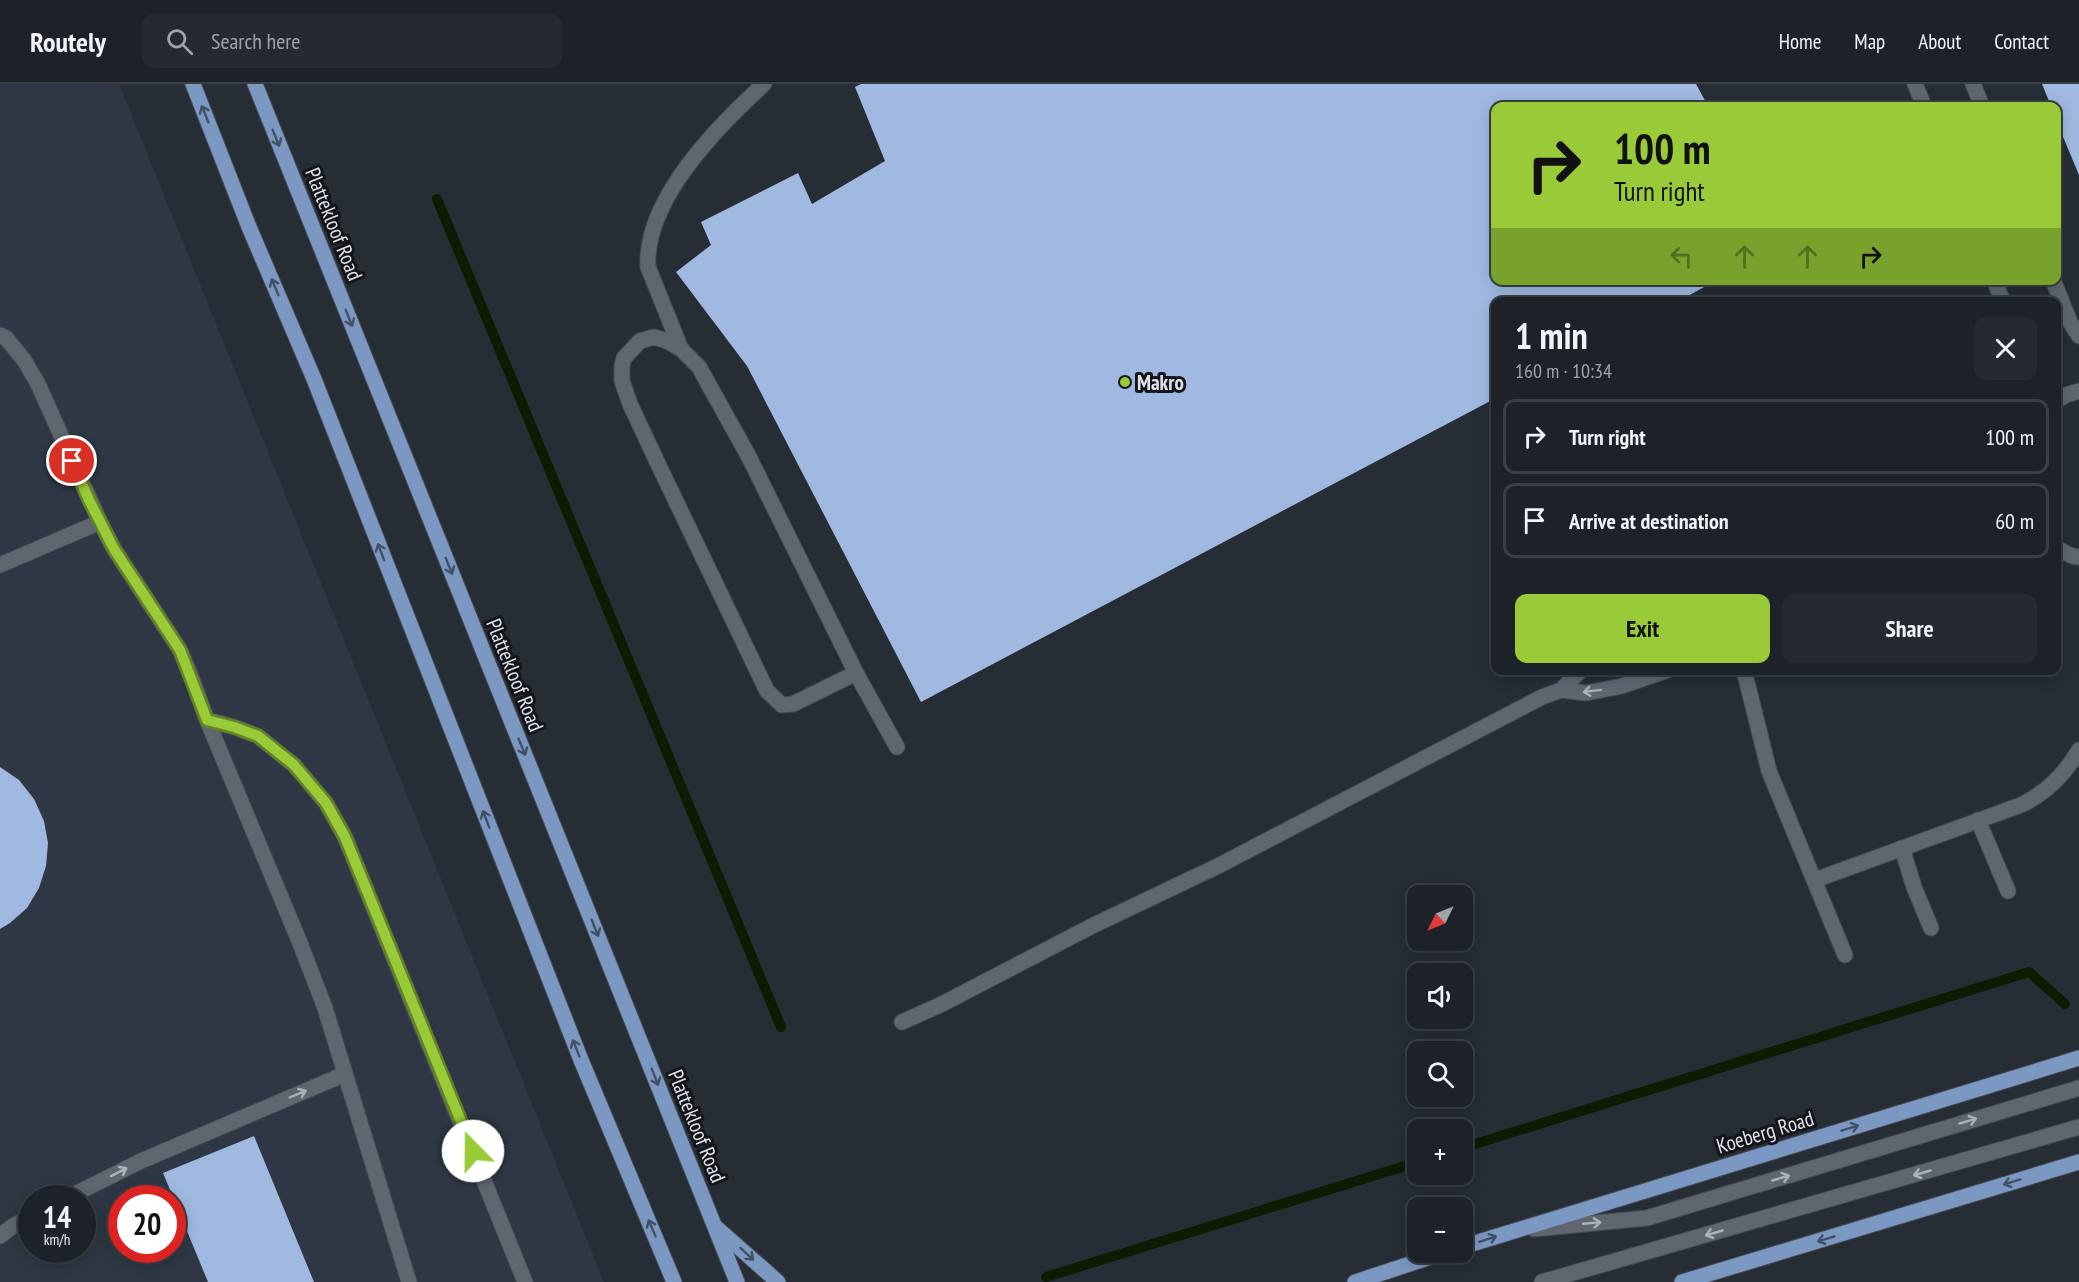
<!DOCTYPE html>
<meta charset="utf-8">
<style>
:root{--surface:#1d2228;--page:#252a30;--text:#f1f3f6;--muted:#a0a4a8;--line:#3b3f45;--accent:#98cb37}
body{margin:0;font-family:"PT Sans Narrow",sans-serif;background:var(--page);color:var(--text);height:100vh;display:flex;flex-direction:column;font-size:22px;white-space:nowrap}
*{box-sizing:border-box;margin:0}
p{font-size:20px;color:var(--muted)}
.icon{flex:none;width:33px;height:33px;fill:none;stroke:currentColor;stroke-width:2;stroke-linecap:round;stroke-linejoin:round}
.map{position:relative;flex:1;overflow:hidden}
.drawer{position:absolute;left:1491px;top:213px;width:570px;height:378px;display:flex;flex-direction:column;background:var(--surface);border-radius:12px;box-shadow:0 3px 15px #0003,0 0 0 2px var(--line)}
.drawer>*{flex:none}
.top-card{position:absolute;left:1491px;top:18px;width:570px;height:183px;border-radius:12px;box-shadow:0 3px 15px #0003,0 0 0 2px var(--line);background:#98cb37;color:#111;overflow:hidden}
.needle{width:39px;rotate:227deg}
.buttons{position:absolute;left:1407px;top:801px;display:grid;gap:12px}
.buttons a{display:grid;place-items:center;width:66px;height:66px;border-radius:12px;background:var(--surface);box-shadow:0 3px 15px #0003,0 0 0 2px var(--line);font-size:30px}
.speed{position:absolute;left:18px;top:1101px;display:flex;gap:12px;font-size:30px;font-weight:700;text-align:center}
.speed>*{display:grid;place-content:center;width:78px;height:78px;border-radius:50%;background:var(--surface);box-shadow:0 3px 15px #0003,0 0 0 2px var(--line);line-height:1}
.speed small{font-size:15px;font-weight:400}
.speed .limit{border:9px solid #d22;background:#fff;color:#111}
.pin{position:absolute;display:grid;place-items:center;width:51px;height:51px;color:#fff;margin:-26px;border:3px solid #fff;border-radius:50%;box-shadow:0 2px 6px #0007}
.me{position:absolute;width:66px;margin:-33px;rotate:338deg;stroke-linejoin:round;filter:drop-shadow(0 0 4px #0008)}
.turn{display:flex;align-items:center;gap:21px;height:126px;padding:0 24px;font-size:27px}
.turn .icon{width:78px;height:78px;stroke-width:2.5}
.turn b{display:block;font-size:42px;line-height:51px}
.lanes{display:flex;align-items:center;height:57px;padding:0 24px;background:#0003;justify-content:center;gap:30px;direction:ltr}
.lanes .off{opacity:.35}
.round{display:grid;place-items:center;flex:none;width:63px;height:63px;border-radius:12px;background:var(--page)}
.summary{display:flex;align-items:center;justify-content:space-between;height:102px;padding:0 24px}
h1{font-size:36px;font-weight:700;line-height:45px}
.action{display:flex;gap:12px;margin-top:auto;padding:12px 24px}
.action a{flex:1;height:69px;border-radius:12px;background:var(--accent);color:#111;font-size:24px;font-weight:700;line-height:69px;text-align:center}
.action a+a{background:var(--page);color:var(--text)}
ul{padding:0;list-style:none}
li{display:flex;align-items:center;gap:18px;height:75px;margin:0 12px 9px;padding:0 12px;border:3px solid var(--line);border-radius:12px}
li div{flex:1}
li b{display:block;font-size:22px}
li em{font-style:normal}
header{display:flex;align-items:center;gap:36px;box-sizing:border-box;height:84px;padding:0 30px;background:var(--surface);border-bottom:2px solid var(--line)}
header strong{font-size:28px}
nav{display:flex;gap:33px;margin-inline-start:auto;font-size:21px}
.search{width:420px;height:54px;background:var(--page);display:flex;align-items:center;gap:15px;box-sizing:border-box;padding:0 21px;border-radius:12px;color:var(--muted);font-size:22px}
.map>svg:first-child{display:block}
.built{fill:#2e3743;fill-rule:evenodd}
.lines{fill:none;stroke-linecap:round;stroke-linejoin:round}
.stream{stroke:#101a01;stroke-width:10}
.building{fill:#9fb9e0}
.lane-casing{stroke:#464b52;stroke-width:17}
.street-casing{stroke:#464b52;stroke-width:17}
.primary-casing{stroke:#464b52;stroke-width:17}
.lane{stroke:#5f666f;stroke-width:15}
.street{stroke:#5f666f;stroke-width:15}
.primary{stroke:#7b98c2;stroke-width:15}
.oneway{stroke:#425065}
.oneway2{stroke:#acb2b9}
.route-casing{stroke:#638424;stroke-width:15}
.route{stroke:#98cb37;stroke-width:10}
.poi-dot{fill:#98cb37;stroke:#131519;stroke-width:2}
.labels{text-anchor:middle;dominant-baseline:central;stroke-width:6;stroke-linejoin:round;paint-order:stroke}
.street-label{font-size:21px;fill:#e0e4ea;stroke:#131519}
.poi-label{font-size:21px;font-weight:bold;fill:#e0e4ea;stroke:#131519;text-anchor:start}
</style>
<header>
<strong>Routely</strong>
<div class="search"><svg class="icon" aria-label="search" viewBox="0 0 24 24"><circle cx="10" cy="10" r="6"/><path d="M15 15l6 6"/></svg>Search here</div>
<nav><a>Home</a><a>Map</a><a>About</a><a>Contact</a></nav>
</header>
<div class="map">
<svg width="2079" height="1198" viewBox="0 0 2079 1198">
<rect width="100%" height="100%" fill="#272d35"/>
<!-- built -->
<path class="built" d="M0,0h119l485,1198h-604zM32,1114h50v52h-50zM122,1114h50v52h-50z"/>
<g class="lines">
<!-- stream -->
<g class="stream">
<polyline points="437,115 781,943"/>
<polyline points="1462,1064 2029,888 2065,920"/>
<polyline points="1046,1193 1418,1078"/>
</g>
</g>
<!-- building -->
<g class="building">
<polygon points="861,0 1696,0 1708,22 1496,22 1496,196 1717,196 1677,218 1496,218 1496,314 921,618 747,282 676,188 711,161 701,138 798,89 812,120 885,77 855,3"/>
<polygon points="2042,0 2079,0 2079,91 2056,36 2056,22 2051,22"/>
<polygon points="0,683 19,696 34,715 44,737 48,759 46,782 39,804 27,824 10,839 0,845"/>
<polygon points="254,1052 314,1198 208,1198 163,1089"/>
</g>
<g class="lines">
<!-- lane casing -->
<g class="lane-casing">
<g id="lane">
<polyline points="0,251 6,254 24,276 38,300 100,438 114,465 180,566 192,595 207,636 300,859 325,924 409,1198"/>
<path d="M681,265l-33,-82c-4,-67 70,-141 116,-183"/>
<polyline points="0,481 100,438"/>
<polyline points="1744,586 1769,687 1845,871"/>
<polyline points="856,589 793,620 782,621 767,607 660,384 630,320 622,297 622,282 624,274 640,257 654,253 667,257 681,265 699,283 749,373 856,589 897,663"/>
<polyline points="1561,606 1586,609 1622,602 1668,586"/>
<polyline points="207,636 234,643 258,652 294,681 326,719 345,753 525,1198"/>
<polyline points="1978,736 2008,807"/>
<polyline points="1902,764 1914,803 1931,844"/>
<path d="M1815,796l206,-75c26,-13 43,-30 58,-55"/>
<polyline points="902,938 942,920 1094,841 1218,782 1542,613 1561,606 1581,586"/>
<polyline points="67,1114 141,1077 345,990"/>
<polyline points="1534,1145 1647,1134 2079,1004"/>
<polyline points="0,1152 13,1142 32,1132"/>
<polyline points="1542,1198 2079,1043"/>
</g>
</g>
<!-- street casing -->
<g class="street-casing">
<g id="street">
<polyline points="1915,0 1924,22"/>
<polyline points="1973,0 1982,22"/>
<polyline points="1994,196 2003,218"/>
<polyline points="2053,196 2070,238 2079,252"/>
<polyline points="2056,317 2066,311 2079,307"/>
<polyline points="2056,464 2072,472 2079,473"/>
</g>
</g>
<!-- primary casing -->
<g class="primary-casing">
<g id="primary">
<polyline points="193,0 249,143 314,295 581,976 674,1198"/>
<polyline points="255,0 737,1198"/>
<polyline points="718,1145 778,1198"/>
<polyline points="1462,1163 2079,974"/>
<polyline points="1355,1198 1446,1168"/>
<polyline points="1682,1198 2079,1078"/>
</g>
</g>
<!-- lane -->
<use href="#lane" class="lane"/>
<!-- street -->
<use href="#street" class="street"/>
<!-- primary -->
<use href="#primary" class="primary"/>
</g>
<!-- one-way arrows -->
<defs><path id="oneway-shaft" d="M-6 0H5M1.5-3L5.5 0L1.5 3" fill="none" stroke-width="1.6" stroke-linecap="round" stroke-linejoin="round" transform="scale(1.5)"/></defs>
<g class="oneway">
<use href="#oneway-shaft" transform="translate(205 30) rotate(-112)"/>
<use href="#oneway-shaft" transform="translate(276 54) rotate(68)"/>
<use href="#oneway-shaft" transform="translate(275 203) rotate(-113)"/>
<use href="#oneway-shaft" transform="translate(349 234) rotate(68)"/>
<use href="#oneway-shaft" transform="translate(381 468) rotate(-111)"/>
<use href="#oneway-shaft" transform="translate(449 482) rotate(68)"/>
<use href="#oneway-shaft" transform="translate(522 663) rotate(68)"/>
<use href="#oneway-shaft" transform="translate(486 735) rotate(-111)"/>
<use href="#oneway-shaft" transform="translate(595 844) rotate(68)"/>
<use href="#oneway-shaft" transform="translate(576 964) rotate(-112)"/>
<use href="#oneway-shaft" transform="translate(655 993) rotate(68)"/>
<use href="#oneway-shaft" transform="translate(1850 1044) rotate(-17)"/>
<use href="#oneway-shaft" transform="translate(2012 1098) rotate(163)"/>
<use href="#oneway-shaft" transform="translate(652 1144) rotate(-113)"/>
<use href="#oneway-shaft" transform="translate(1488 1155) rotate(-18)"/>
<use href="#oneway-shaft" transform="translate(1826 1155) rotate(163)"/>
<use href="#oneway-shaft" transform="translate(747 1170) rotate(42)"/>
</g>
<g class="oneway2">
<use href="#oneway-shaft" transform="translate(1592 607) rotate(173)"/>
<use href="#oneway-shaft" transform="translate(298 1010) rotate(-23)"/>
<use href="#oneway-shaft" transform="translate(1968 1037) rotate(-17)"/>
<use href="#oneway-shaft" transform="translate(119 1088) rotate(-27)"/>
<use href="#oneway-shaft" transform="translate(1922 1089) rotate(164)"/>
<use href="#oneway-shaft" transform="translate(1781 1094) rotate(-16)"/>
<use href="#oneway-shaft" transform="translate(1592 1139) rotate(-5)"/>
<use href="#oneway-shaft" transform="translate(1714 1149) rotate(164)"/>
</g>
<g class="lines">
<!-- route casing -->
<g class="route-casing">
<polyline id="route" points="72,377 89,416 114,465 180,566 207,636 234,643 258,652 294,681 326,719 345,753 473,1067"/>
</g>
<!-- route -->
<use href="#route" class="route"/>
</g>
<!-- markers -->
<circle class="poi-dot" cx="1125" cy="298" r="6"/>
<g class="labels">
<!-- street labels -->
<g class="street-label">
<text transform="translate(334 140) rotate(68)">Plattekloof Road</text>
<text transform="translate(515 591) rotate(68)">Plattekloof Road</text>
<text transform="translate(697 1042) rotate(68)">Plattekloof Road</text>
<text transform="translate(1765 1048) rotate(-17)">Koeberg Road</text>
</g>
<!-- poi labels -->
<g class="poi-label">
<text x="1137" y="298">Makro</text>
</g>
</g>
</svg>
<div class="buttons">
<a><svg class="needle" viewBox="-14 -14 28 28"><path d="M0-13l5 13h-10z" fill="#e53935"/><path d="M0 13l5-13h-10z" fill="#a0a4a8"/></svg></a>
<a><svg class="icon" aria-label="sound" viewBox="0 0 24 24"><path d="M4 9h4l5-4v14l-5-4H4zM17 9q2 3 0 6"/></svg></a>
<a><svg class="icon" aria-label="search" viewBox="0 0 24 24"><circle cx="10" cy="10" r="6"/><path d="M15 15l6 6"/></svg></a>
<a>+</a>
<a>−</a>
</div>
<div class="speed"><div>14<small>km/h</small></div><div class="limit">20</div></div>
<div class="pin" style="left:72px;top:377px;background:#d93025"><svg class="icon" aria-label="arrive" viewBox="0 0 24 24"><path d="M6 21V4h12l-3 4 3 4H6"/></svg></div>
<svg class="me" style="left:473px;top:1067px" viewBox="-20 -20 40 40"><circle r="19" fill="#fff"/><path d="M0-13L10 11 0 6-10 11z" fill="#98cb37"/></svg>
<div class="top-card">
<div class="turn"><svg class="icon" aria-label="right" viewBox="0 0 24 24"><path d="M7 20v-9h11M14 6l5 5-5 5"/></svg><div><b>100 m</b>Turn right</div></div>
<div class="lanes"><svg class="icon off" aria-label="left" viewBox="0 0 24 24"><path d="M17 20v-9H6M10 6l-5 5 5 5"/></svg><svg class="icon off" aria-label="ahead" viewBox="0 0 24 24"><path d="M12 20V5M6 11l6-6 6 6"/></svg><svg class="icon off" aria-label="ahead" viewBox="0 0 24 24"><path d="M12 20V5M6 11l6-6 6 6"/></svg><svg class="icon" aria-label="right" viewBox="0 0 24 24"><path d="M7 20v-9h11M14 6l5 5-5 5"/></svg></div>
</div>
<section class="drawer">
<div class="summary"><div><h1>1 min</h1><p>160 m · 10:34</p></div><a class="round"><svg class="icon" aria-label="close" viewBox="0 0 24 24"><path d="M6 6l12 12M18 6L6 18"/></svg></a></div>
<ul>
<li><svg class="icon" aria-label="right" viewBox="0 0 24 24"><path d="M7 20v-9h11M14 6l5 5-5 5"/></svg><div><b>Turn right</b></div><em>100 m</em></li>
<li><svg class="icon" aria-label="arrive" viewBox="0 0 24 24"><path d="M6 21V4h12l-3 4 3 4H6"/></svg><div><b>Arrive at destination</b></div><em>60 m</em></li>
</ul>
<div class="action"><a>Exit</a><a>Share</a></div>
</section>
</div>
